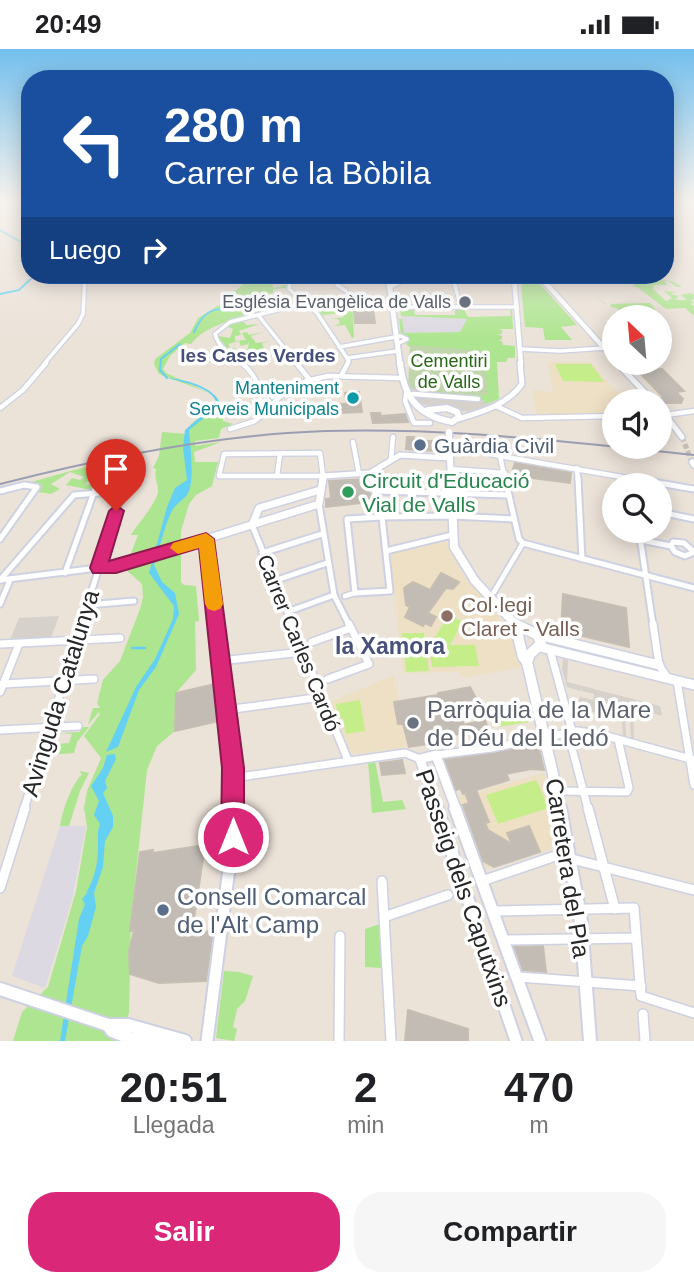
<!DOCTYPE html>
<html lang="es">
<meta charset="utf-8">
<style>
:root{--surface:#fff;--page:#f6f6f6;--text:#202124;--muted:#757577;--accent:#db2777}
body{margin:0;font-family:Helvetica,sans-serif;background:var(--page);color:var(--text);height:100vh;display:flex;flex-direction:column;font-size:26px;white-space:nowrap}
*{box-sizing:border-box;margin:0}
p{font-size:23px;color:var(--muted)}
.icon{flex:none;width:38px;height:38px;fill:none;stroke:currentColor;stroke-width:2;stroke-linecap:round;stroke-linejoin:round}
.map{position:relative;height:992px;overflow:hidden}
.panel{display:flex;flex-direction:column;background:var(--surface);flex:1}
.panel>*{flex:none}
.guide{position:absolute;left:21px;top:21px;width:653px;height:214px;border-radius:28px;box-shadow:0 4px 18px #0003;background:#1a4fa0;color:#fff;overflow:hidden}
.needle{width:46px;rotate:334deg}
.tools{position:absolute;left:602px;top:256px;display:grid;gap:14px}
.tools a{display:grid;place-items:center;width:70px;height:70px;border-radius:50%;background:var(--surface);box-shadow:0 4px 18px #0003;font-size:35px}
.pin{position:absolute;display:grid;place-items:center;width:60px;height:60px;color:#fff;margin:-72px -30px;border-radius:50% 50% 50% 0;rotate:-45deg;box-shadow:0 0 7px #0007}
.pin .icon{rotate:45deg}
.me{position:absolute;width:77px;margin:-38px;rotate:0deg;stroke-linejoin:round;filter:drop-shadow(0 0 5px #0008)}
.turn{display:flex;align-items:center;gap:24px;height:147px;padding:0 28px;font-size:32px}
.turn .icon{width:91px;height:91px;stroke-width:2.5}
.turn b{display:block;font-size:49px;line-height:60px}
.then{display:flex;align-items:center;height:66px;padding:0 28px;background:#0003;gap:14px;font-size:26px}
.eta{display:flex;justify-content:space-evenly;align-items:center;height:119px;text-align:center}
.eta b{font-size:42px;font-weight:700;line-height:49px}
.cta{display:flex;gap:14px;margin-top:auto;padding:14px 28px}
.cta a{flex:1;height:80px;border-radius:28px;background:var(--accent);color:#fff;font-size:28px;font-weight:700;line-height:80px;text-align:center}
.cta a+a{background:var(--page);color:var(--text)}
.status{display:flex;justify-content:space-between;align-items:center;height:49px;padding:0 35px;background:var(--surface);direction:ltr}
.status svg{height:19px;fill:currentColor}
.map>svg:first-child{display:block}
.industrial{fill:#dcd9e3}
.education{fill:#eee0c5}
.green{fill:#aee590}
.cemetery{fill:#c2d6ae}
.pitch{fill:#c5ee8b}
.plaza{fill:#d6d2cb}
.water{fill:#64d0f4}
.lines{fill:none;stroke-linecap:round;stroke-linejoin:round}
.stream-far1{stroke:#64d0f4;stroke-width:2}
.stream{stroke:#64d0f4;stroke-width:2.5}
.building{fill:#c2bcb5;stroke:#c6beb2;stroke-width:2}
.tertiary-tunnel{stroke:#c4bdb5;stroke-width:5;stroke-dasharray:5 2.5;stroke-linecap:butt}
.pedestrian-casing{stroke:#cdd1e2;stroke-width:8}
.minor-far5-casing{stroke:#cdd1e2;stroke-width:4.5}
.minor-far4-casing{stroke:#cdd1e2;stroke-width:6}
.minor-far3-casing{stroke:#cdd1e2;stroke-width:7}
.minor-far2-casing{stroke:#cdd1e2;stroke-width:9}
.minor-far1-casing{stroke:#cdd1e2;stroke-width:10}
.minor-casing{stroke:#cdd1e2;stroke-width:12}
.tertiary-far4-casing{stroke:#cdd1e2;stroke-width:7}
.tertiary-far3-casing{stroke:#cdd1e2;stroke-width:8}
.tertiary-far2-casing{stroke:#cdd1e2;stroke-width:10}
.tertiary-far1-casing{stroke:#cdd1e2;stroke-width:12}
.tertiary-casing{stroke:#cdd1e2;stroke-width:15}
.secondary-far4-casing{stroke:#cdd1e2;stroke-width:8}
.secondary-far3-casing{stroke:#cdd1e2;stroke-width:9}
.secondary-far2-casing{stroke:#cdd1e2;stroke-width:11}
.secondary-far1-casing{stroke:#cdd1e2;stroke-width:13}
.secondary-casing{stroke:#cdd1e2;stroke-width:16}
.pedestrian{stroke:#fff;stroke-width:4.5}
.minor-far5{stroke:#fff;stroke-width:2.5}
.minor-far4{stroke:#fff;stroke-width:3.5}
.minor-far3{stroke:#fff;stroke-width:4.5}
.minor-far2{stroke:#fff;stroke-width:5}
.minor-far1{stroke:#fff;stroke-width:7}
.minor{stroke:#fff;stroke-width:9}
.tertiary-far4{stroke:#fff;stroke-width:4.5}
.tertiary-far3{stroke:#fff;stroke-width:5}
.tertiary-far2{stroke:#fff;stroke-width:7}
.tertiary-far1{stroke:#fff;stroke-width:9}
.tertiary{stroke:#fff;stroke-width:11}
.secondary-far4{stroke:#fff;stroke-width:5}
.secondary-far3{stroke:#fff;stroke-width:6}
.secondary-far2{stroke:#fff;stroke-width:8}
.secondary-far1{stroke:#fff;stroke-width:10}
.secondary{stroke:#fff;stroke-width:12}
.rail{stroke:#9b9eb3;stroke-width:2}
.secondary-bridge-casing{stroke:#cdd1e2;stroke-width:9;stroke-linecap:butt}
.secondary-bridge{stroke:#fff;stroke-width:6}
.route{fill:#db2777;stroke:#8e194d;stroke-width:2}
.slow{fill:#f59e0b}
.worship-dot{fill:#6b7280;stroke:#fff;stroke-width:2.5}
.culture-dot{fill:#0f9aa8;stroke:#fff;stroke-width:2.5}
.service-dot{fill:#5c6f8a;stroke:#fff;stroke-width:2.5}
.leisure-dot{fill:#2e9e5b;stroke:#fff;stroke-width:2.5}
.education-dot{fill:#8d6e63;stroke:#fff;stroke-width:2.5}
.labels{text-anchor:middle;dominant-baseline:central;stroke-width:7;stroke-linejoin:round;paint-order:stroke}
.far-worship-label{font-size:18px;fill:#5b616d;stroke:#fff;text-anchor:end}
.far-park-label{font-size:18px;fill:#276615;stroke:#fff}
.far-culture-label{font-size:18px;fill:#0d838f;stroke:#fff;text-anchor:end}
.far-neighbourhood-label{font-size:19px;font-weight:bold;fill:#46507a;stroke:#fff}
.service-label{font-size:21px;fill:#4e5e75;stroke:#fff;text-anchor:start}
.leisure-label{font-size:21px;fill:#27864d;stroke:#fff;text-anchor:start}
.education-label{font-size:21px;fill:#785e54;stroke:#fff;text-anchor:start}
.street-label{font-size:21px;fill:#272727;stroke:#fff}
.neighbourhood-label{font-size:23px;font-weight:bold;fill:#46507a;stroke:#fff}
.near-street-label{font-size:24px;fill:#272727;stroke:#fff}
.near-worship-label{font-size:24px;fill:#5b616d;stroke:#fff;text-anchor:start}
.near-service-label{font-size:24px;fill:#4e5e75;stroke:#fff;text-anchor:start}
</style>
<div class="status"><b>20:49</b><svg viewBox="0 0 49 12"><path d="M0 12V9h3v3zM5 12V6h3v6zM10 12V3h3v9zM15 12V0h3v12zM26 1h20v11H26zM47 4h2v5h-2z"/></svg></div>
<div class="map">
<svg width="694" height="992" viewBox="0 0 694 992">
<rect width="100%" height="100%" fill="#ebe2d8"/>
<!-- industrial -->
<g class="industrial">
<polygon points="401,267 467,270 460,283 403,284"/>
<polygon points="60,777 86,777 72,851 45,939 12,927"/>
</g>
<!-- education -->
<g class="education">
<polygon points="548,313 590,313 616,343 634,341 643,352 614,352 614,364 537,367 533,341 553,343"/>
<polygon points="440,490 448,495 462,523 504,575 500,583 506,590 512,589 522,618 463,629 459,623 403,624 390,505"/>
<polygon points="394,626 399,651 394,653 395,660 398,675 403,675 409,698 355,705 350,703 330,653"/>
<polygon points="544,724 560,797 483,821 456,749"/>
</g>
<!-- green -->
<g class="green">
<path d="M238,226h43l-4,6h-5l1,7 10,-2 -5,-1h8l1,3 -14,1v4l-4,1c-15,28 -59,24 -78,50l-6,-1 -15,13 -7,13 3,4 50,23 7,14 5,-6 4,2 -1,-2h11l-3,7 -16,1v9l10,3 -12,5 -2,9 -24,3v5l26,-4 -27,10 1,10h23l-6,24 -16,9 -7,9 -8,27v51l3,3 12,1 3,35 -4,1 1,48 -20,23 -1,38 -18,15 -10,24 -16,150 -2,93 -11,28h-105l9,-29 26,-25 28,-96 11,-64 -3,-19 3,-17 14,-33 -17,-22 16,-22 -1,-2 -11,13 5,-17h7l-3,-5 6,-23 17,-19 20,-52 3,-12 -1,-13 -17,-15 13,-34h-7c5,-9 28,-35 27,-44 0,-10 -4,-11 -2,-22l-3,-1 6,-12 3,-24 25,2 4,-10 26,-21 -5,-9 -53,-20 -5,-10 1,-5 35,-26 8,-15 26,-16 20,-19z"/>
<path d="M623,226c10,0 15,1 24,4 16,4 18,-4 35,8h-5l-10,-7 -3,1 4,4h-14l-1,4 13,12 6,-3 -8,-7 12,1 -6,2 8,2 -2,4h11l-6,-5 10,-2 3,2v4l-3,1 3,3 -4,1 4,2v10l-9,-8 -19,1 -29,-22h-8l6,-1z"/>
<polygon points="531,233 541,236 577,276 561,278 572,291 545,291 543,279 525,278 521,236"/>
<polygon points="348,244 349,250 352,251 354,288 352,289 345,276 334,277 340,274 338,270 331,270 344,268 342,264 323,266 326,274 316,261 338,258 334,254 314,259 325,254 310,255 320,252 312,247 323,245 343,257 329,261 349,263 341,253 347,252"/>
<polygon points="593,245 606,255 650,254 663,270 660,271 660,268 626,268 617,259 610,258 611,255 605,255"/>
<polygon points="400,260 426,260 414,261 415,266 455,266 455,261 451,260 464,260 468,268 511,267 510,260 502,261 502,260 512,260 513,280 497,280 502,281 502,285 497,285 502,287 502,290 498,292 502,292 503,296 515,297 515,309 508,309 506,313 497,313 499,350 471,361 480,352 465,347 464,344 488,345 408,297 406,295 410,291 401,286 399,270 402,270 404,284 460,283 467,270 401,267"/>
<path d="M242,272l5,4 12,-1 -20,7 2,4 -6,1v5l11,-1 -4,-7 5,-1 2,3 15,-3 -13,4 5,7 16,-2 -10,2 2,6c-11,2 -18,1 -30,3l-6,-3 7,-1 2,3 11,-2 1,-9 -1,4 -7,2 -2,-5 -11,3 2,3 -3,1 -9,-12 12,2 3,-9 -7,-3z"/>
<polygon points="89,417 85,419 89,419 89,425 97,425 95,431 87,432 86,436 93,435 91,441 66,436 72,429 80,431 84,428 70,423 51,435 60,440 51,445 38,443 42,436 24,435"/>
<polygon points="81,678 89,678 77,693 74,704 49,706 55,684 57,684 54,695 69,694 72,685 61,684 80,683"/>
<polygon points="368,712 375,712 383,753 402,751 406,760 372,764"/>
<path d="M79,722l10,2 -9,18 -11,35h-9c3,-18 11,-40 22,-52z"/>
<polygon points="380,875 382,919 365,918 365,880"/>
<polygon points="224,922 239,923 253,927 245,952 237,960 233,978 237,980 234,992 216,989"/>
</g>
<!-- cemetery -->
<polygon class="cemetery" points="410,296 484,302 488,346 434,345 434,342 411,341 408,339"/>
<!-- pitch -->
<g class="pitch">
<polygon points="555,315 591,315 604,333 563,332"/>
<polygon points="449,566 463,573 450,596 475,596 479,617 432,618 429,597 449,596 435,588"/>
<polygon points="424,584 429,622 406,623 402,584"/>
<polygon points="360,651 365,682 346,685 343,669 338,669 336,655"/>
<polygon points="522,658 529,673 498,678 491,663"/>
<polygon points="536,731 549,759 498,775 486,746"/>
</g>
<!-- plaza -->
<g class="plaza">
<polygon points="408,339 434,342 434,345 461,347 464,344 465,347 480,348 480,351 485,352 482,355 500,351 473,363 432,359 415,352"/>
<polygon points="59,567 51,589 43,589 42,592 10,591 19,569"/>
<polygon points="563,610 568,611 567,633 660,657 662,667 640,661 640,656 633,655 634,690 631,689 630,672 625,671 626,687 623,687 622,671 612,668 612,661 611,668 576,658 580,648 593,651 594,645 582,642 582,638 581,642 567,638 562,620"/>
</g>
<!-- water -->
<g class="water">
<path d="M167,329c17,1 44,8 52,23l-4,8 -26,21c1,14 6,51 -1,63 -2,5 -11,10 -15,16 -7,11 -14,42 -19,56l8,17 13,11 4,21 -23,53 -17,23 -21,57 -12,5 30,-65 19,-28 18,-40 1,-13 -25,-33 18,-66 8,-19 12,-8 -4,-32 2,-18 32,-27c-6,-17 -36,-21 -50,-25z"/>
<path d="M115,705l1,5 -11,22 2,7 -4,5 10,23v11l-8,14 -2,26 -9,26 2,14 -8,29 -6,10 -17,95h-5l19,-122 6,-15 -3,-5 7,-8 -3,2c8,-14 12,-28 12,-46 0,-9 -1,-15 2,-23l-6,-9 5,-14 -8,-15 12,-18 4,-13z"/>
</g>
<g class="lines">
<!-- stream-far1 -->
<g class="stream-far1">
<polyline points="0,181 30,198"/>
<polyline points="0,245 19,241 35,226"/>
<path d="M194,283c7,-16 17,-27 35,-21"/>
<polyline points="167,329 160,321 161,310 180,295"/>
</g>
<!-- stream -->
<polyline class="stream" points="132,599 145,599"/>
</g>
<!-- building -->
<g class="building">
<polygon points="353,252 372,252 375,274 355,274"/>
<polygon points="662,320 684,342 676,343 683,350 681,354 661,354 658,350 664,349 638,322"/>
<polygon points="359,343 362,363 339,364 338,355 347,355 345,344"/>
<polygon points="371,364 380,364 381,367 405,365 408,373 373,374"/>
<polygon points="407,388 414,388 413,395 427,396 427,392 434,392 434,402 406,400"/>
<polygon points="515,414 571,424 570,434 524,428 512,423"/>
<polygon points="366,430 372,453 326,458 326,450 331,449 329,432"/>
<polygon points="441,524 459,533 453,540 446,539 428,564 436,568 431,577 425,574 423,577 405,568 410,558 406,556 404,539 413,533 430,541"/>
<polygon points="563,545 626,559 629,598 561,582"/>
<polygon points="215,635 219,672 175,682 176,644"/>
<polygon points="470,638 477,651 457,654 464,676 485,671 488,680 442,688 443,693 409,698 403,675 398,675 394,653 438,646 438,644"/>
<polygon points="522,699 539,700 544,721 531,720 506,725 509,731 476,741 489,773 485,774 488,781 512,795 507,784 529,777 540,803 494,818 483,812 463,756 469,754 465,744 463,745 460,739 456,741 445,711"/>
<polygon points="402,711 405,724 382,726 380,714"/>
<polygon points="205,796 192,883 213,882 206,932 159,934 130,925 129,902 134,882 130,882 140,803 153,801 153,804"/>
<polygon points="543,897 546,923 523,921 514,898"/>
<polygon points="408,961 468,980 468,992 405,992"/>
</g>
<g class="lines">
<!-- tertiary-tunnel -->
<polyline class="tertiary-tunnel" points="682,388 692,413"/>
<!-- pedestrian casing -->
<g class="pedestrian-casing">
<g id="pedestrian">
<polyline points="494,543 523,494"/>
<polyline points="345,547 355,544"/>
</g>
</g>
<!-- minor-far5 casing -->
<g class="minor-far5-casing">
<g id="minor-far5">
<polyline points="30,155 20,157 30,165"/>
<polyline points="0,157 22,151"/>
</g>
</g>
<!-- minor-far4 casing -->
<g class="minor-far4-casing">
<g id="minor-far4">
<polyline points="301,226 290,233 289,240 317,264 349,312 347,315"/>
<polyline points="335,226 388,232"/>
<polyline points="452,226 461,258"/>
<polyline points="338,227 337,236 346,242"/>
<polyline points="542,230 575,226"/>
<polyline points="393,258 517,258"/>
<polyline points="258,266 297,315"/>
<polyline points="339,298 401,287 407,290 397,295"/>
<polyline points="521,300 560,302 605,299"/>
<polyline points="347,309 398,302"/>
<polyline points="44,315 78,275 83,265 85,226"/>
<path d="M244,315c-12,-9 -25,-15 -29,-30l15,-12 75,-19"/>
</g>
</g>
<!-- minor-far3 casing -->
<g class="minor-far3-casing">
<g id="minor-far3">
<path d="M242,314c18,16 20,31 18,54"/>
<polyline points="296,314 310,331"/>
<polyline points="342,325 348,314"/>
<polyline points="406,345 405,352 414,374 430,374"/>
<polyline points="413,345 478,350"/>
<polyline points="273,348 306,332 328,327 401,329"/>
<polyline points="496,357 522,369 614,367"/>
<polyline points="0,359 23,341 46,314"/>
<polyline points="666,366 694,362"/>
<polyline points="230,380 255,372 281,347"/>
<polyline points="353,393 359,425"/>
<polyline points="449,395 500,407 639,431"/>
<polygon points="320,404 323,427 219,427 224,405"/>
<polyline points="500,407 505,431"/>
<polyline points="391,410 393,388"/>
<polyline points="577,419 578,431"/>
<polyline points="450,420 505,424"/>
<polyline points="370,424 372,431"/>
<polyline points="277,427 280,405"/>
<polyline points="99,431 102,421"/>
<polyline points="126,431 133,409"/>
</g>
</g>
<!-- minor-far2 casing -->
<g class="minor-far2-casing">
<g id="minor-far2">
<polyline points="371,429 377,452"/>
<polyline points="505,429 519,490 523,494 694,539"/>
<polyline points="578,429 582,510"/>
<polyline points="629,429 694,440"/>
<polyline points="0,442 24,436 37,438 0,490"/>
<polyline points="376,442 509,446"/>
<polyline points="319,455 334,546 349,576"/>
<polyline points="660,463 694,470"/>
<polygon points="382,468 390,542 355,544 347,470"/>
<polyline points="382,468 451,467 514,470"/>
<polyline points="252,476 293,576"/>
<polyline points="639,481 653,576"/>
<polyline points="641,491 671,497 675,503 685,507 694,503"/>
<polyline points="671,497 673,493 684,494 694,503"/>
<polyline points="386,502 452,486"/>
<polyline points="262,504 322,485"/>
<polyline points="65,524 99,429"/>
<polyline points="0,531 74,446 122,442"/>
<polyline points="0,531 122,516"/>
<polyline points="274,532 327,514"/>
<polyline points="0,555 10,531"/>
<polyline points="87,556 134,552"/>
<polyline points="287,563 334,546"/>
<polyline points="81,576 127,429"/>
</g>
</g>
<!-- minor-far1 casing -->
<g class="minor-far1-casing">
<g id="minor-far1">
<polyline points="292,575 348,711"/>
<polyline points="653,575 659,616 667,628"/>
<polyline points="312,593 351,579"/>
<polyline points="0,595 120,589"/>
<polyline points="550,601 572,682"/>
<polyline points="220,612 303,603"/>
<polyline points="328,630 369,615 349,575"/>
<polyline points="677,632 694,736"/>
<polyline points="3,635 94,630"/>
<polyline points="0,643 19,595"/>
<polyline points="226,661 322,648"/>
<polyline points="0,681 78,677"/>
<polyline points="568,684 588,760"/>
<polyline points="436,706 492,699 577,682 599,685 694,711"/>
<polyline points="233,729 405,704 420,710"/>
<polyline points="557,742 627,743 629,739 618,690"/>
<polyline points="24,760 82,575"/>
</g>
</g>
<!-- minor casing -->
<g class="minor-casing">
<g id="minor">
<polyline points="588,759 615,860"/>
<polyline points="572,810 694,841"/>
<polyline points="382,832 391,992"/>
<polyline points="482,832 567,803"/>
<polyline points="0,839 25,759"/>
<polyline points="493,862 634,859 641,947 694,964"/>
<polyline points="384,868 448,846"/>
<polyline points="503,891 636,889"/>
<polyline points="519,928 641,937"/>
<polyline points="643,965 645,992"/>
<polyline points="339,992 340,887"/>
</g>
</g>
<!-- tertiary-far4 casing -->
<g class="tertiary-far4-casing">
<g id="tertiary-far4">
<polyline points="405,230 514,231"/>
<polyline points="617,313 619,315"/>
<polyline points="521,315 514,228 542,230 614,310"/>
</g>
</g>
<!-- tertiary-far3 casing -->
<g class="tertiary-far3-casing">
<g id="tertiary-far3">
<polyline points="617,314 653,352"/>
<polyline points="660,359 682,388"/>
<path d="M458,370c24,-7 49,-14 64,-35l-2,-21"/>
<polyline points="692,413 694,416"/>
<polyline points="322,431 323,427 370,424 400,406 449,409"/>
</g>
</g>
<!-- tertiary-far2 casing -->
<g class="tertiary-far2-casing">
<g id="tertiary-far2">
<polyline points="252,476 259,459 320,441"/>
<polyline points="206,490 216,576"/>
<polyline points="122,516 319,455 323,429"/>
</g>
</g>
<!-- tertiary-far1 casing -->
<g class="tertiary-far1-casing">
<g id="tertiary-far1">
<polyline points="215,575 233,735 233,760"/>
<polyline points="538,586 659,616"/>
<polyline points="540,598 694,636"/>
<polyline points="437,760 420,710 436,706 456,760"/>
</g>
</g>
<!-- tertiary casing -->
<g class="tertiary-casing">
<g id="tertiary">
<polyline points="437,759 516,992"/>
<polyline points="455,759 540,992"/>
<polyline points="207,992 233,788 233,759"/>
</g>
</g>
<!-- secondary-far4 casing -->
<g class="secondary-far4-casing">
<g id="secondary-far4">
<polyline points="389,233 400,315"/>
<polyline points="390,237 405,230 402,226"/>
</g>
</g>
<!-- secondary-far3 casing -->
<g class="secondary-far3-casing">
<g id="secondary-far3">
<path d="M400,314c4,33 16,52 52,59l7,-5 -2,-5 -10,-4 -19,2"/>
<polyline points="449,387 451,431"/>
</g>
</g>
<!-- secondary-far2 casing -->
<g class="secondary-far2-casing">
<g id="secondary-far2">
<polyline points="451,429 454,498 475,532"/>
<polyline points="475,532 516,576"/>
</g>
</g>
<!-- secondary-far1 casing -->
<g class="secondary-far1-casing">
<g id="secondary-far1">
<polyline points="515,575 538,586 541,595 530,605 527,613"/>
<polyline points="518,587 523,608 527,613 561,760"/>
</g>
</g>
<!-- secondary casing -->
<g class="secondary-casing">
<g id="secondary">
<polyline points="560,759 581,872 590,992"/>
<polyline points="0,940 108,976 128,976 185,992"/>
<polyline points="108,976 112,982 138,992"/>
<polyline points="139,986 161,992"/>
</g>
</g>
<!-- pedestrian -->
<use href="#pedestrian" class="pedestrian"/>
<!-- minor-far5 -->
<use href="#minor-far5" class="minor-far5"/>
<!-- minor-far4 -->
<use href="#minor-far4" class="minor-far4"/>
<!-- minor-far3 -->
<use href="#minor-far3" class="minor-far3"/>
<!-- minor-far2 -->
<use href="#minor-far2" class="minor-far2"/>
<!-- minor-far1 -->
<use href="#minor-far1" class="minor-far1"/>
<!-- minor -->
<use href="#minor" class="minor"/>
<!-- tertiary-far4 -->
<use href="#tertiary-far4" class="tertiary-far4"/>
<!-- tertiary-far3 -->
<use href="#tertiary-far3" class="tertiary-far3"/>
<!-- tertiary-far2 -->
<use href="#tertiary-far2" class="tertiary-far2"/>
<!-- tertiary-far1 -->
<use href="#tertiary-far1" class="tertiary-far1"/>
<!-- tertiary -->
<use href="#tertiary" class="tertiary"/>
<!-- secondary-far4 -->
<use href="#secondary-far4" class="secondary-far4"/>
<!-- secondary-far3 -->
<use href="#secondary-far3" class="secondary-far3"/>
<!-- secondary-far2 -->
<use href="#secondary-far2" class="secondary-far2"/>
<!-- secondary-far1 -->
<use href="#secondary-far1" class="secondary-far1"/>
<!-- secondary -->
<use href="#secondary" class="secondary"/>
<!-- rail -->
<path class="rail" d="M0,435c94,-24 190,-44 287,-51 136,-9 272,8 407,22"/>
<!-- secondary-bridge casing -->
<g class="secondary-bridge-casing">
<polyline id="secondary-bridge" points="449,383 449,387"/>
</g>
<!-- secondary-bridge -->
<use href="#secondary-bridge" class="secondary-bridge"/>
</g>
<!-- sky -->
<linearGradient id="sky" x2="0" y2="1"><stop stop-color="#73bfed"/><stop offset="0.52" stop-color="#f6f2ed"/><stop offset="1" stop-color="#f6f2ed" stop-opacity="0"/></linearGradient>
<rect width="694" height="290" fill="url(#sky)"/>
<!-- route -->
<polygon class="route" points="116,456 124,462 109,512 206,484 214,490 244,719 244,788 241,796 233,800 224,796 221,788 222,719 199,499 116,524 93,524 90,519 109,462"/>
<!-- slow -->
<polygon class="slow" points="206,484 214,490 223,555 220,560 214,562 208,560 205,555 199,499 178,505 170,499 173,494"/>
<!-- markers -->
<g class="worship-dot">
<circle cx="465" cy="253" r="7"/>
<circle cx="413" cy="674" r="7"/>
</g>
<circle class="culture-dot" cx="353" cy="349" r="7"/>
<g class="service-dot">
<circle cx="420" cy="396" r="7"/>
<circle cx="163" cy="861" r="7"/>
</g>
<circle class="leisure-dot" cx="348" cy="443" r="7"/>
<circle class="education-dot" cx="447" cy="567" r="7"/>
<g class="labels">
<!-- far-worship labels -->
<g class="far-worship-label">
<text x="451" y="253">Església Evangèlica de Valls</text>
</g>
<!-- far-park labels -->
<g class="far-park-label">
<text x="449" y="312">Cementiri<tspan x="449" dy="21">de Valls</tspan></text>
</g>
<!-- far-culture labels -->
<g class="far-culture-label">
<text x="339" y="339">Manteniment<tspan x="339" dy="21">Serveis Municipals</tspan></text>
</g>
<!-- far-neighbourhood labels -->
<g class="far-neighbourhood-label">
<text x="258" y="306">les Cases Verdes</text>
</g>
<!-- service labels -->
<g class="service-label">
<text x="434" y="396">Guàrdia Civil</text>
</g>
<!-- leisure labels -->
<g class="leisure-label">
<text x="362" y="431">Circuit d'Educació<tspan x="362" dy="24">Vial de Valls</tspan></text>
</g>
<!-- education labels -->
<g class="education-label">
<text x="461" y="555">Col·legi<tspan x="461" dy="24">Claret - Valls</tspan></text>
</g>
<!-- street labels -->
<g class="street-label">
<text transform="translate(299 594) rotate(68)">Carrer Carles Cardó</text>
</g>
<!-- neighbourhood labels -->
<g class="neighbourhood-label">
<text x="390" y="597">la Xamora</text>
</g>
<!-- near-street labels -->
<g class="near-street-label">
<text transform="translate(60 644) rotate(-73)">Avinguda Catalunya</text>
<text transform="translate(568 819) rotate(81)">Carretera del Pla</text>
<text transform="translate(464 839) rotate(71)">Passeig dels Caputxins</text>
</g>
<!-- near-worship labels -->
<g class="near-worship-label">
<text x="427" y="660">Parròquia de la Mare<tspan x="427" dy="28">de Déu del Lledó</tspan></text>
</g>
<!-- near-service labels -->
<g class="near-service-label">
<text x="177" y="847">Consell Comarcal<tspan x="177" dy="28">de l'Alt Camp</tspan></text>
</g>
</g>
</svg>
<div class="tools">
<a><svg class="needle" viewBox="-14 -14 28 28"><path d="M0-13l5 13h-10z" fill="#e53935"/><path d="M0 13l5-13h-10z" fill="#757577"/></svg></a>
<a><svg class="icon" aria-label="sound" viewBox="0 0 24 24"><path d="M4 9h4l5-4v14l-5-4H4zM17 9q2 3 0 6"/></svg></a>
<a><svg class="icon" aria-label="search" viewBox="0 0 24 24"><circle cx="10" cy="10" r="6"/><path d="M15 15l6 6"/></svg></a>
</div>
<div class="pin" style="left:116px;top:462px;background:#d93025"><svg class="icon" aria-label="arrive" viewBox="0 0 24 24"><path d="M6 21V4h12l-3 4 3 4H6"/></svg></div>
<svg class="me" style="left:233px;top:788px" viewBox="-20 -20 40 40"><circle r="17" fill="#db2777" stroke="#fff" stroke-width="3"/><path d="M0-11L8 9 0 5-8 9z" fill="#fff"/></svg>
<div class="guide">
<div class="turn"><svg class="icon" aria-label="left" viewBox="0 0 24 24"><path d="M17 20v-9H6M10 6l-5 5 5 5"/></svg><div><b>280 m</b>Carrer de la Bòbila</div></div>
<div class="then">Luego<svg class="icon" aria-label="right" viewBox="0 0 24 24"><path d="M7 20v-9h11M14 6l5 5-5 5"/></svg></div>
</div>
</div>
<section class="panel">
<div class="eta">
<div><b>20:51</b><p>Llegada</p></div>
<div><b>2</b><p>min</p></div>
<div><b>470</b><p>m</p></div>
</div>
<div class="cta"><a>Salir</a><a>Compartir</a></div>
</section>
